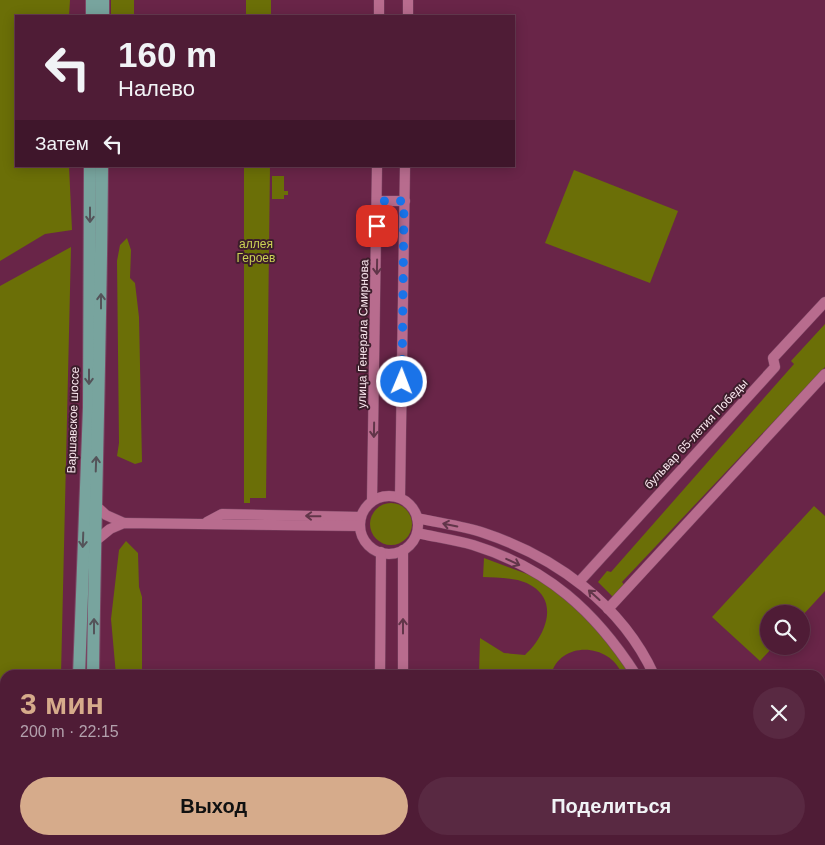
<!DOCTYPE html>
<html lang="ru">
<meta charset="utf-8">
<style>
:root{--surface:#4f1c36;--page:#592942;--text:#f1f3f6;--muted:#b3a1ad;--line:#663a51;--accent:#d6ab8b}
body{margin:0;font-family:Arial,sans-serif;background:var(--page);color:var(--text);height:100vh;display:flex;flex-direction:column;font-size:19px;white-space:nowrap}
*{box-sizing:border-box;margin:0}
p{font-size:16px;color:var(--muted)}
.icon{flex:none;width:28px;height:28px;fill:none;stroke:currentColor;stroke-width:2;stroke-linecap:round;stroke-linejoin:round}
.map{position:relative;flex:1;overflow:hidden}
.sheet{position:absolute;left:0px;top:670px;width:825px;height:175px;display:flex;flex-direction:column;background:var(--surface);border-radius:15px 15px 0 0;box-shadow:0 2px 12px #0003,0 0 0 1px var(--line)}
.sheet>*{flex:none}
.guide{position:absolute;left:15px;top:15px;width:500px;height:152px;border-radius:0px;box-shadow:0 2px 12px #0003,0 0 0 1px var(--line);background:#4f1c36;color:var(--text);overflow:hidden}
.tools{position:absolute;left:760px;top:605px;display:grid;gap:10px}
.tools a{display:grid;place-items:center;width:50px;height:50px;border-radius:50%;background:var(--surface);box-shadow:0 2px 12px #0003,0 0 0 1px var(--line);font-size:25px}
.pin{position:absolute;display:grid;place-items:center;width:42px;height:42px;color:#fff;margin:-21px;border-radius:10px;box-shadow:0 2px 8px #0006}
.me{position:absolute;width:55px;margin:-28px;rotate:1deg;stroke-linejoin:round;filter:drop-shadow(0 0 4px #0008)}
.turn{display:flex;align-items:center;gap:18px;height:105px;padding:0 20px;font-size:22px}
.turn .icon{width:65px;height:65px;stroke-width:2.5}
.turn b{display:block;font-size:35px;line-height:42px}
.then{display:flex;align-items:center;height:48px;padding:0 20px;background:#0003;gap:10px;font-size:19px}
.round{display:grid;place-items:center;flex:none;width:52px;height:52px;border-radius:26px;background:var(--page)}
.headline{display:flex;align-items:center;justify-content:space-between;height:85px;padding:0 20px}
h1{font-size:30px;font-weight:800;line-height:38px;color:var(--accent)}
.primary-button{display:flex;gap:10px;margin-top:auto;padding:10px 20px}
.primary-button a{flex:1;height:58px;border-radius:30px;background:var(--accent);color:#111;font-size:20px;font-weight:800;line-height:58px;text-align:center}
.primary-button a+a{background:var(--page);color:var(--text)}
.map>svg:first-child{display:block}
.green{fill:#6b6f07}
.lines{fill:none;stroke-linecap:round;stroke-linejoin:round}
.minor-casing{stroke:#7c4664;stroke-width:11}
.major-casing{stroke:#7c4664;stroke-width:14}
.minor{stroke:#b86c8e;stroke-width:10}
.major{stroke:#78a49e;stroke-width:12}
.oneway{stroke:#545359}
.oneway2{stroke:#613549}
.route{stroke:#1a73e8;stroke-width:9;stroke-dasharray:0 16.2}
.labels{text-anchor:middle;dominant-baseline:central;stroke-width:4;stroke-linejoin:round;paint-order:stroke}
.park-label{font-size:12px;fill:#cbd254;stroke:#3c1d2b}
.street-label{font-size:12px;fill:#fae8ef;stroke:#3c1d2b}
</style>
<div class="map">
<svg width="825" height="845" viewBox="0 0 825 845">
<rect width="100%" height="100%" fill="#692548"/>
<!-- green -->
<g class="green">
<polygon points="0,0 70,0 69,16 16,16 16,166 69,166 72,230 45,234 0,261"/>
<rect x="111" y="0" width="23" height="16"/>
<rect x="246" y="0" width="25" height="16"/>
<polygon points="244,166 270,166 266,498 250,498 250,503 244,503"/>
<polygon points="574,170 678,211 650,283 545,243"/>
<polygon points="272,176 284,176 284,191 288,191 288,195 284,195 284,199 272,199"/>
<polygon points="127,238 131,250 130,278 135,283 139,317 142,462 135,464 117,456 119,443 117,261 120,245"/>
<polygon points="71,247 61,675 5,675 5,764 0,729 0,286"/>
<polygon points="825,324 825,367 622,582 625,586 614,598 598,582 607,571 611,572 794,364 791,361"/>
<circle cx="391" cy="524" r="21"/>
<polygon points="814,506 825,516 825,591 801,617 801,614 769,614 769,646 774,646 760,661 712,617"/>
<polygon points="126,541 138,553 139,587 142,597 142,675 116,675 111,619 119,550"/>
<path d="M484,558l62,23 41,34 46,60h-11c-11,-32 -62,-35 -71,0h-72l1,-37 24,15 21,2c19,-17 35,-52 7,-69 -13,-9 -34,-8 -49,-9z"/>
<polygon points="198,840 275,840 275,845 199,845"/>
<polygon points="417,840 673,840 673,845 418,845"/>
</g>
<g class="lines">
<!-- minor casing -->
<g class="minor-casing">
<g id="minor">
<polyline points="379,16 379,0"/>
<polyline points="408,16 408,0"/>
<polyline points="377,201 405,201"/>
<circle cx="389" cy="525" r="29"/>
<polyline points="400,498 405,166"/>
<polyline points="372,501 377,166"/>
<polyline points="95,505 106,515 124,523"/>
<path d="M417,518c22,5 46,8 67,15 72,24 138,72 170,142"/>
<polyline points="207,522 222,514 361,517"/>
<path d="M417,533c18,4 38,7 56,12 74,23 122,66 163,130"/>
<polyline points="94,542 110,529 124,523 360,526"/>
<polyline points="403,550 403,675"/>
<polyline points="579,582 775,367 773,358 825,302"/>
<polyline points="608,609 825,374"/>
<polyline points="380,675 381,552"/>
<polyline points="820,769 825,769"/>
<polyline points="820,798 825,798"/>
<polyline points="685,845 686,840"/>
</g>
</g>
<!-- major casing -->
<g class="major-casing">
<g id="major">
<polyline points="92,16 92,0"/>
<polyline points="103,16 103,0"/>
<polyline points="79,675 89,407 90,166"/>
<path d="M93,675c2,-170 8,-339 9,-509"/>
<polyline points="93,840 93,845"/>
<polyline points="77,845 77,840"/>
</g>
</g>
<!-- minor -->
<use href="#minor" class="minor"/>
<!-- major -->
<use href="#major" class="major"/>
</g>
<!-- one-way arrows -->
<defs><path id="oneway-shaft" d="M-6 0H5M1.5-3L5.5 0L1.5 3" fill="none" stroke-width="1.6" stroke-linecap="round" stroke-linejoin="round" transform="scale(1.25)"/></defs>
<g class="oneway">
<use href="#oneway-shaft" transform="translate(90 215) rotate(90)"/>
<use href="#oneway-shaft" transform="translate(101 301) rotate(-90)"/>
<use href="#oneway-shaft" transform="translate(89 377) rotate(90)"/>
<use href="#oneway-shaft" transform="translate(96 464) rotate(-88)"/>
<use href="#oneway-shaft" transform="translate(83 540) rotate(92)"/>
<use href="#oneway-shaft" transform="translate(94 626) rotate(-90)"/>
</g>
<g class="oneway2">
<use href="#oneway-shaft" transform="translate(377 267) rotate(91)"/>
<use href="#oneway-shaft" transform="translate(374 430) rotate(91)"/>
<use href="#oneway-shaft" transform="translate(313 516) rotate(-179)"/>
<use href="#oneway-shaft" transform="translate(450 525) rotate(-168)"/>
<use href="#oneway-shaft" transform="translate(513 562) rotate(25)"/>
<use href="#oneway-shaft" transform="translate(594 595) rotate(-138)"/>
<use href="#oneway-shaft" transform="translate(403 626) rotate(-90)"/>
</g>
<g class="lines">
<!-- route -->
<polyline class="route" points="377,226 377,201 404,201 402,382"/>
</g>
<g class="labels">
<!-- park labels -->
<g class="park-label">
<text x="256" y="244">аллея<tspan x="256" dy="14">Героев</tspan></text>
</g>
<!-- street labels -->
<g class="street-label">
<text transform="translate(363 334) rotate(-89)">улица Генерала Смирнова</text>
<text transform="translate(73 420) rotate(-88)">Варшавское шоссе</text>
<text transform="translate(696 434) rotate(-47)">бульвар 65-летия Победы</text>
</g>
</g>
</svg>
<div class="tools">
<a><svg class="icon" aria-label="search" viewBox="0 0 24 24"><circle cx="10" cy="10" r="6"/><path d="M15 15l6 6"/></svg></a>
</div>
<div class="pin" style="left:377px;top:226px;background:#d93025"><svg class="icon" aria-label="arrive" viewBox="0 0 24 24"><path d="M6 21V4h12l-3 4 3 4H6"/></svg></div>
<svg class="me" style="left:402px;top:382px" viewBox="-20 -20 40 40"><circle r="17" fill="#1a73e8" stroke="#fff" stroke-width="3"/><path d="M0-11L8 9 0 5-8 9z" fill="#fff"/></svg>
<div class="guide">
<div class="turn"><svg class="icon" aria-label="left" viewBox="0 0 24 24"><path d="M17 20v-9H6M10 6l-5 5 5 5"/></svg><div><b>160 m</b>Налево</div></div>
<div class="then">Затем<svg class="icon" aria-label="left" viewBox="0 0 24 24"><path d="M17 20v-9H6M10 6l-5 5 5 5"/></svg></div>
</div>
<section class="sheet">
<div class="headline"><div><h1>3 мин</h1><p>200 m · 22:15</p></div><a class="round"><svg class="icon" aria-label="close" viewBox="0 0 24 24"><path d="M6 6l12 12M18 6L6 18"/></svg></a></div>
<div class="primary-button"><a>Выход</a><a>Поделиться</a></div>
</section>
</div>
